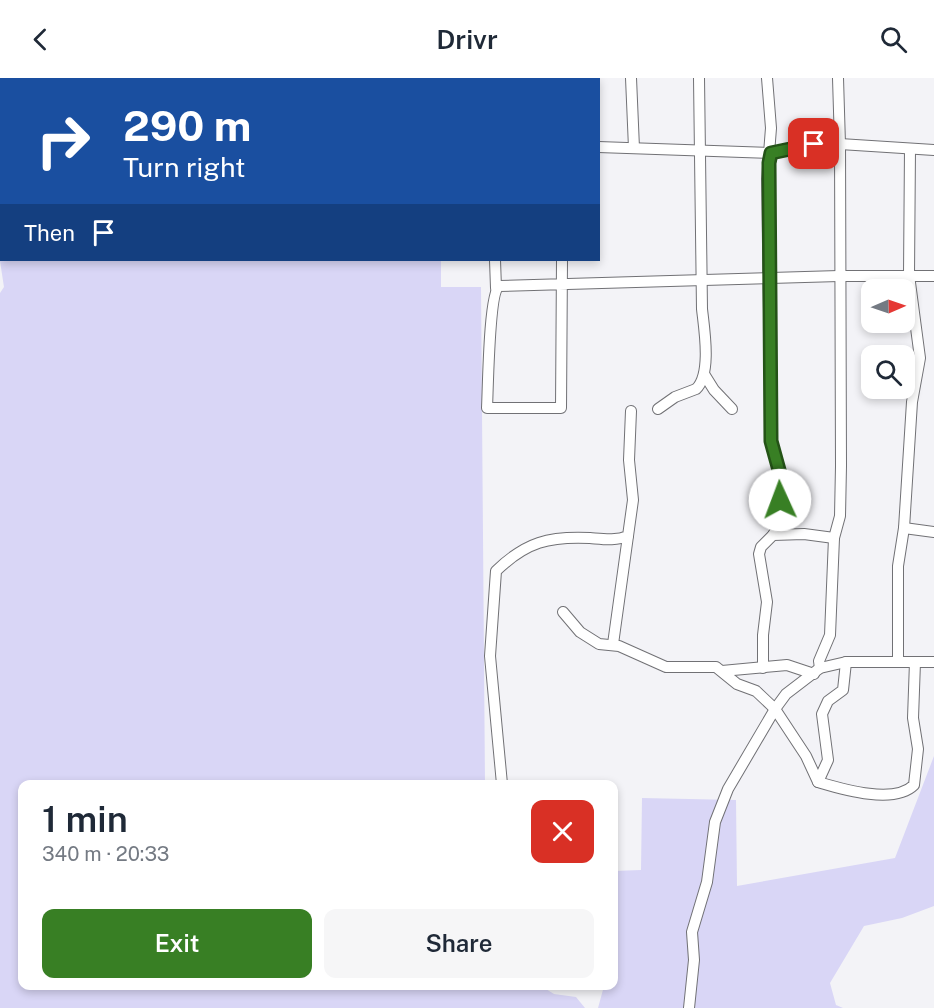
<!DOCTYPE html>
<meta charset="utf-8">
<style>
:root{--surface:#fff;--page:#f6f6f7;--text:#1f2937;--muted:#747a83;--accent:#387f24}
body{margin:0;font-family:"Public Sans",sans-serif;background:var(--page);color:var(--text);height:100vh;display:flex;flex-direction:column;font-size:22px;white-space:nowrap}
*{box-sizing:border-box;margin:0}
p{font-size:20px;color:var(--muted)}
.icon{flex:none;width:33px;height:33px;fill:none;stroke:currentColor;stroke-width:2;stroke-linecap:round;stroke-linejoin:round}
.map{position:relative;flex:1;overflow:hidden}
.side{position:absolute;left:18px;top:702px;width:600px;height:210px;display:flex;flex-direction:column;background:var(--surface);border-radius:12px;box-shadow:0 3px 9px #0003}
.side>*{flex:none}
.hud{position:absolute;left:0px;top:0px;width:600px;height:183px;box-shadow:0 3px 9px #0003;background:#1a4fa0;color:#fff;overflow:hidden}
.needle{width:39px;rotate:88deg}
.controls{position:absolute;left:861px;top:201px;display:grid;gap:12px}
.controls a{display:grid;place-items:center;width:54px;height:54px;border-radius:12px;background:var(--surface);box-shadow:0 3px 9px #0003;font-size:30px}
.pin{position:absolute;display:grid;place-items:center;width:51px;height:51px;color:#fff;margin:-26px;border-radius:12px;box-shadow:0 3px 9px #0006}
.me{position:absolute;width:66px;margin:-33px;rotate:358deg;stroke-linejoin:round;filter:drop-shadow(0 0 4px #0008)}
.turn{display:flex;align-items:center;gap:21px;height:126px;padding:0 24px;font-size:27px}
.turn .icon{width:78px;height:78px;stroke-width:2.5}
.turn b{display:block;font-size:42px;line-height:51px}
.then{display:flex;align-items:center;height:57px;padding:0 24px;background:#0003;gap:12px;font-size:22px}
.round{display:grid;place-items:center;flex:none;width:63px;height:63px;border-radius:12px;background:var(--page)}
.overview{display:flex;align-items:center;justify-content:space-between;height:102px;padding:0 24px}
h1{font-size:36px;font-weight:600;line-height:45px}
.button{display:flex;gap:12px;margin-top:auto;padding:12px 24px}
.button a{flex:1;height:69px;border-radius:12px;background:var(--accent);color:#fff;font-size:24px;font-weight:600;line-height:69px;text-align:center}
.button a+a{background:var(--page);color:var(--text)}
header{display:flex;justify-content:space-between;align-items:center;height:78px;padding:0 24px;background:var(--surface);font-size:27px;font-weight:600}
.map>svg:first-child{display:block}
.green{fill:#d9d6f6}
.lines{fill:none;stroke-linecap:round;stroke-linejoin:round}
.minor-casing{stroke:#717175;stroke-width:12}
.minor{stroke:#fff;stroke-width:10}
.route-casing{stroke:#245317;stroke-width:15}
.route{stroke:#387f24;stroke-width:10}
</style>
<header><svg class="icon" aria-label="back" viewBox="0 0 24 24"><path d="M15 5l-7 7 7 7"/></svg>Drivr<svg class="icon" aria-label="search" viewBox="0 0 24 24"><circle cx="10" cy="10" r="6"/><path d="M15 15l6 6"/></svg></header>
<div class="map">
<svg width="934" height="930" viewBox="0 0 934 930">
<rect width="100%" height="100%" fill="#f3f3f7"/>
<!-- green -->
<g class="green">
<polygon points="0,0 125,2 2,2 2,182 441,182 441,209 481,209 485,706 22,706 22,908 541,908 554,916 576,919 585,930 0,930 0,215 4,209 0,183"/>
<polygon points="934,678 934,828 902,840 864,848 830,905 836,927 843,930 598,930 604,908 614,908 614,793 641,792 642,720 736,722 737,808 895,780"/>
</g>
<g class="lines">
<!-- minor casing -->
<g class="minor-casing">
<g id="minor">
<polyline points="208,0 208,2"/>
<polyline points="315,0 317,2"/>
<polyline points="344,0 344,2"/>
<polyline points="473,0 474,2"/>
<polyline points="481,0 481,2"/>
<polyline points="558,0 558,2"/>
<polyline points="631,0 634,70"/>
<polyline points="767,0 771,50 767,101 771,363 782,403 777,450 773,457"/>
<polyline points="403,2 404,0"/>
<polyline points="598,69 771,75 814,66 840,66 934,72"/>
<polyline points="495,182 496,210"/>
<path d="M562,182l-1,148h-74c1,-19 2,-114 12,-122l340,-10h95"/>
<polyline points="704,296 714,312 732,331"/>
<path d="M658,331l17,-12 21,-8c16,-15 8,-61 6,-80l-3,-231"/>
<polyline points="904,450 934,454"/>
<path d="M563,534l17,20 19,12 20,2 47,21h50l21,17 19,7 19,18 31,47 12,26c24,7 76,23 96,3l4,-36 -5,-31 2,-56"/>
<polyline points="613,566 628,458"/>
<polyline points="898,584 898,488 904,450 912,324 920,280 909,197 910,71"/>
<polyline points="763,590 763,557 767,524 759,476 761,469 773,457 804,456 834,460"/>
<polyline points="820,590 819,583 830,557 834,460 840,438 841,388 840,66 838,0"/>
<polyline points="722,593 787,587 814,596"/>
<polyline points="818,704 828,682 822,636 828,623 843,612 846,584"/>
<path d="M502,706l-12,-128 6,-85c30,-29 53,-35 94,-33 13,1 26,3 38,-2l5,-36 -4,-40 2,-49"/>
<polyline points="689,930 694,882 692,854 707,804 715,744 728,711 775,631 786,616 820,590 846,584 934,584"/>
</g>
</g>
<!-- minor -->
<use href="#minor" class="minor"/>
</g>
<g class="lines">
<!-- route casing -->
<g class="route-casing">
<polyline id="route" points="780,422 782,403 771,363 769,85 771,75 814,66"/>
</g>
<!-- route -->
<use href="#route" class="route"/>
</g>
</svg>
<div class="controls">
<a><svg class="needle" viewBox="-14 -14 28 28"><path d="M0-13l5 13h-10z" fill="#e53935"/><path d="M0 13l5-13h-10z" fill="#747a83"/></svg></a>
<a><svg class="icon" aria-label="search" viewBox="0 0 24 24"><circle cx="10" cy="10" r="6"/><path d="M15 15l6 6"/></svg></a>
</div>
<div class="pin" style="left:814px;top:66px;background:#d93025"><svg class="icon" aria-label="arrive" viewBox="0 0 24 24"><path d="M6 21V4h12l-3 4 3 4H6"/></svg></div>
<svg class="me" style="left:780px;top:422px" viewBox="-20 -20 40 40"><circle r="19" fill="#fff"/><path d="M0-13L10 11 0 6-10 11z" fill="#387f24"/></svg>
<div class="hud">
<div class="turn"><svg class="icon" aria-label="right" viewBox="0 0 24 24"><path d="M7 20v-9h11M14 6l5 5-5 5"/></svg><div><b>290 m</b>Turn right</div></div>
<div class="then">Then<svg class="icon" aria-label="arrive" viewBox="0 0 24 24"><path d="M6 21V4h12l-3 4 3 4H6"/></svg></div>
</div>
<section class="side">
<div class="overview"><div><h1>1 min</h1><p>340 m · 20:33</p></div><a class="round" style="background:#d93025;color:#fff"><svg class="icon" aria-label="close" viewBox="0 0 24 24"><path d="M6 6l12 12M18 6L6 18"/></svg></a></div>
<div class="button"><a>Exit</a><a>Share</a></div>
</section>
</div>
